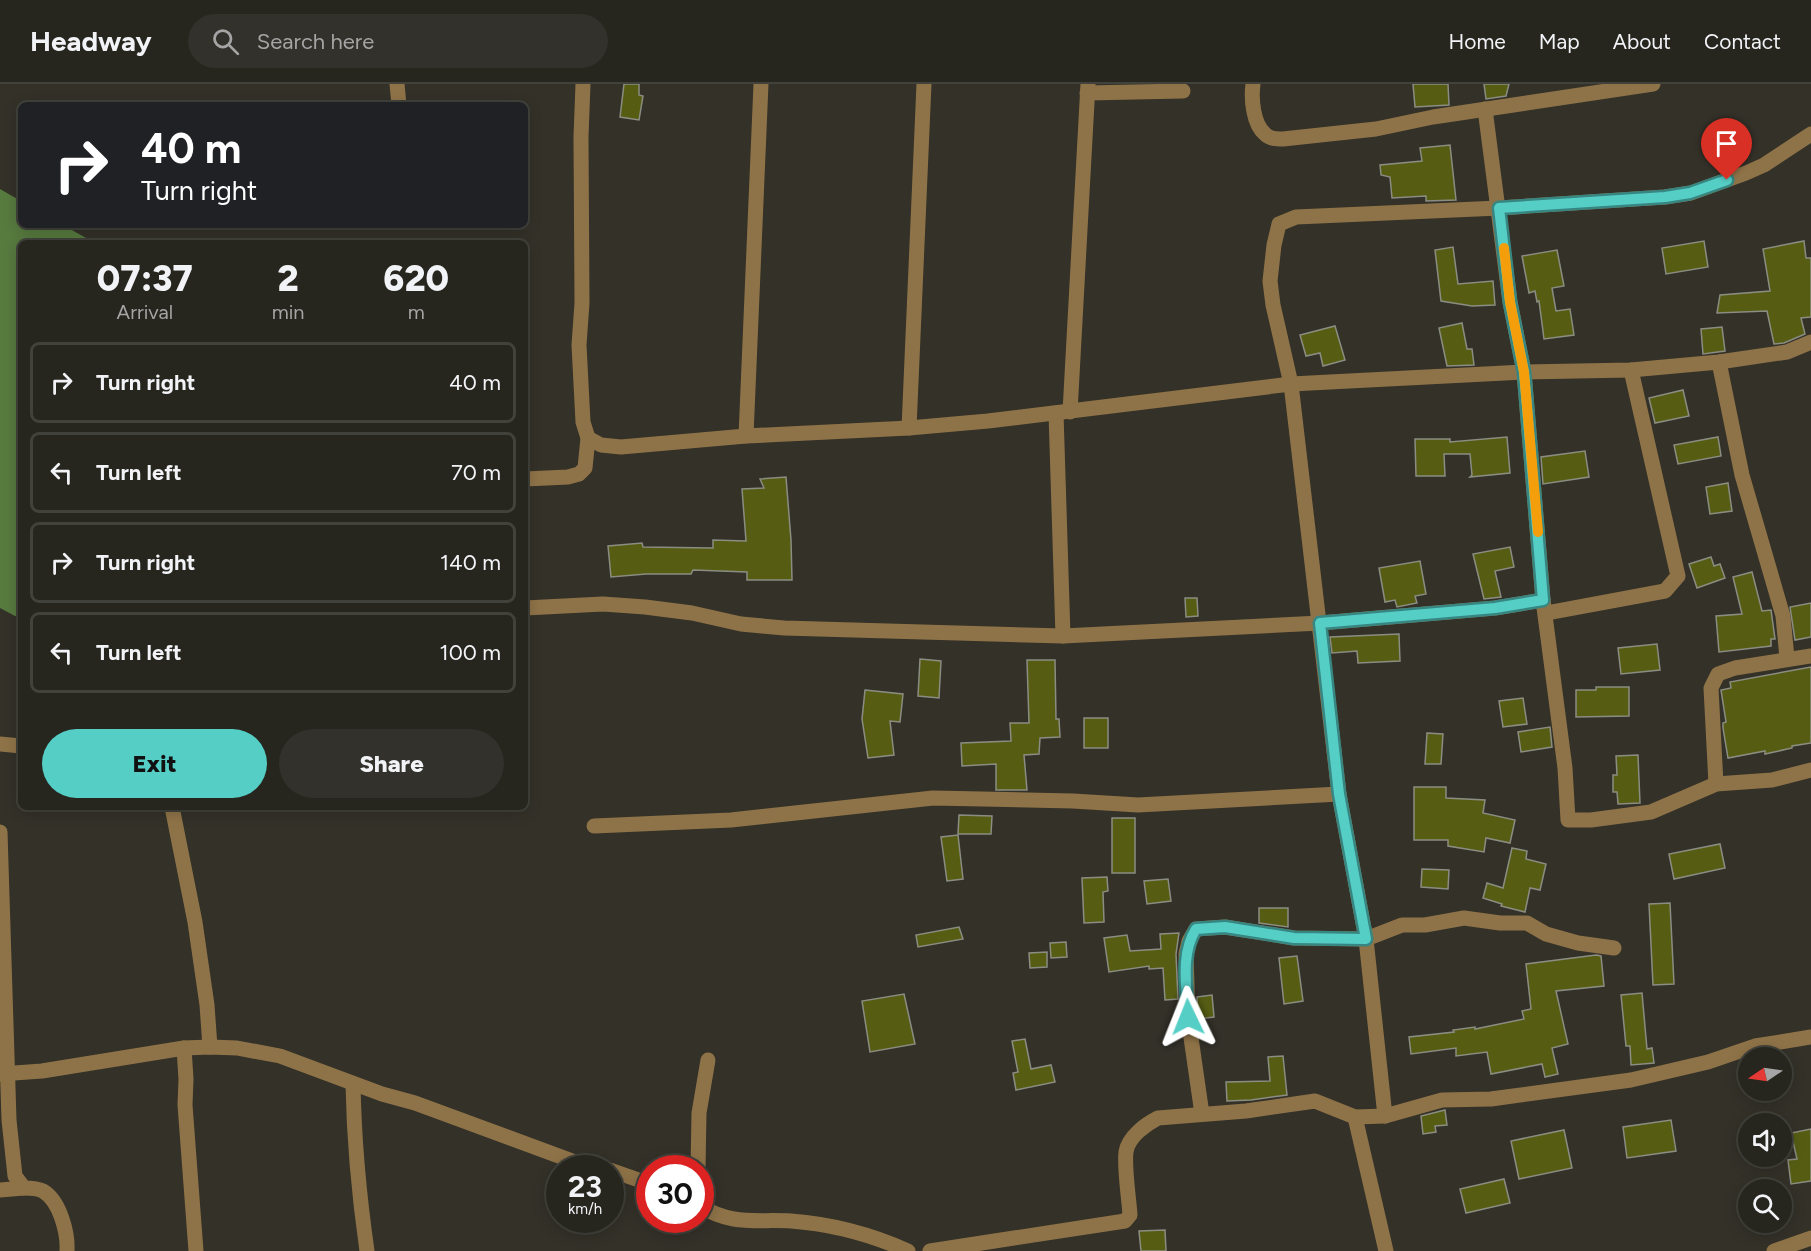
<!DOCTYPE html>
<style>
:root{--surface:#26251e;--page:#32312b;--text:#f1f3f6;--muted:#a4a5a4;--line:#42423c;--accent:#55cec6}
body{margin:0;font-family:Figtree,sans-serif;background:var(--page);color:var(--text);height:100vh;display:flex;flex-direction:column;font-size:22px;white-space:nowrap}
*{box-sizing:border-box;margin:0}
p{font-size:20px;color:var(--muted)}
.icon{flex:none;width:33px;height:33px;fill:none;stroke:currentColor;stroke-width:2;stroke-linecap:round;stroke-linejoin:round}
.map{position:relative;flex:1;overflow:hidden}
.side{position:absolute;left:18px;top:156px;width:510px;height:570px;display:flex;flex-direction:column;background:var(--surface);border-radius:9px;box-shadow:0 3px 15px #0003,0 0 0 2px var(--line)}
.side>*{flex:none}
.hud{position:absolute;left:18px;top:18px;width:510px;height:126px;border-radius:9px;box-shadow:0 3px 15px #0003,0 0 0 2px var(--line);background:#202124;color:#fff;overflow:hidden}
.needle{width:39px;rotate:257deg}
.controls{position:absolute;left:1738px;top:963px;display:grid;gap:12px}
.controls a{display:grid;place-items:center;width:54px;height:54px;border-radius:50%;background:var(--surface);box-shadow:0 3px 15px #0003,0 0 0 2px var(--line);font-size:30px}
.speed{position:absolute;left:546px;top:1071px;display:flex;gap:12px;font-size:30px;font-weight:700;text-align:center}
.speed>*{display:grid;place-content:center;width:78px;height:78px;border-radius:50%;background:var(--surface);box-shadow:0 3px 15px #0003,0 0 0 2px var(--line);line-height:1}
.speed small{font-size:15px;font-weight:400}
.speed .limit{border:9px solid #d22;background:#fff;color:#111}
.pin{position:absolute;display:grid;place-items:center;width:51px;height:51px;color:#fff;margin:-62px -26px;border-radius:50% 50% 50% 0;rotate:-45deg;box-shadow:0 0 6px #0007}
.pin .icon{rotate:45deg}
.me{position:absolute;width:66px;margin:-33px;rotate:358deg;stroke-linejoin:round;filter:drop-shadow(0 0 4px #0008)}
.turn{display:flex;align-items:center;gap:21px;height:126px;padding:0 24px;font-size:27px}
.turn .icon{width:78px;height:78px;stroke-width:2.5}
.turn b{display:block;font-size:42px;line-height:51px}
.eta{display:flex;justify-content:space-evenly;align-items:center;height:102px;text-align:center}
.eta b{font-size:36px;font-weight:800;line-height:42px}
.button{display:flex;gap:12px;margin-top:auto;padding:12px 24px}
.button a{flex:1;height:69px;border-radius:36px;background:var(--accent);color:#111;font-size:24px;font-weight:800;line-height:69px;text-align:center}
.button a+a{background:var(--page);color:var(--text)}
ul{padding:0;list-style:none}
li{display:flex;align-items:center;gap:18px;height:81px;margin:0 12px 9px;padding:0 12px;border:3px solid var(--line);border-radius:9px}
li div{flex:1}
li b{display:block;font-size:22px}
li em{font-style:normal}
header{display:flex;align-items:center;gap:36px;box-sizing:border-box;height:84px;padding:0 30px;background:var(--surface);border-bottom:2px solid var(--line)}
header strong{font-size:28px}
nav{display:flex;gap:33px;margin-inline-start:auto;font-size:21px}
.search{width:420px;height:54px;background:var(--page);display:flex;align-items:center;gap:15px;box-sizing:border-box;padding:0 21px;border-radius:33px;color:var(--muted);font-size:22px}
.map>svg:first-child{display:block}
.water{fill:#577a3f}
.building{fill:#565d13;stroke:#8b8d82;stroke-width:1.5}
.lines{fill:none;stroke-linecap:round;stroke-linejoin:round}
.minor{stroke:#8f7348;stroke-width:15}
.route-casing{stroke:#378681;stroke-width:15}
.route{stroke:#55cec6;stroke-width:10}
.slow{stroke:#f59e0b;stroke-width:10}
</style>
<header>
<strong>Headway</strong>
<div class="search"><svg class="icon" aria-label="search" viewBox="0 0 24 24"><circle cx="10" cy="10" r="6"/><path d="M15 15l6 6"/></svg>Search here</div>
<nav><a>Home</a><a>Map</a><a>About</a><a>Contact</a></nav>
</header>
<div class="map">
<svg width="1811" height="1167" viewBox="0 0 1811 1167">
<rect width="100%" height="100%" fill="#333128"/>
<!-- water -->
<polygon class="water" points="0,105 21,117 21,141 63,141 95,159 21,159 21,533 15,532 0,524"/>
<!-- building -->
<g class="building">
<polygon points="624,0 639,0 639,11 643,12 639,36 620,33"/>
<polygon points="1413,0 1448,0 1449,21 1415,23"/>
<polygon points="1484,0 1509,0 1506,12 1486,15"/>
<polygon points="1450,61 1456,116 1426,117 1426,112 1392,114 1390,93 1381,91 1380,81 1422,77 1420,64"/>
<polygon points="1704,157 1708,183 1666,190 1662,164"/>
<polygon points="1804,157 1806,174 1811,174 1811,233 1801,234 1805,250 1784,259 1774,260 1767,227 1717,229 1720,211 1770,207 1763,165"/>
<polygon points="1453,163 1458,200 1493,197 1495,221 1472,222 1441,217 1435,166"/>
<polygon points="1557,166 1564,202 1552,204 1556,227 1570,225 1574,251 1544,255 1539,217 1537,218 1535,207 1529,209 1522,172"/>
<polygon points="1462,239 1467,265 1472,265 1474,281 1447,282 1439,244"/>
<polygon points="1335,242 1345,276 1323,282 1320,269 1306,272 1300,251"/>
<polygon points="1722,243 1725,267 1703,270 1701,245"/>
<polygon points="1683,306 1689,332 1655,339 1649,314"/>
<polygon points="1507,353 1510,389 1470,393 1472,391 1470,370 1444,370 1445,392 1416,392 1415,355 1450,355 1450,358"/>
<polygon points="1718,353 1721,372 1678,380 1674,361"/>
<polygon points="1585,367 1589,393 1543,400 1541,373"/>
<polygon points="786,393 791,456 792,496 747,496 747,488 693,486 691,490 646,490 611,493 608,462 642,459 643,463 713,464 713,456 746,457 742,405 764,404 760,395"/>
<polygon points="1728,399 1732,427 1710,430 1706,403"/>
<polygon points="1510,463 1514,483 1495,487 1501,513 1484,515 1473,470"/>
<polygon points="1711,473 1714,482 1720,480 1725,494 1697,504 1689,480"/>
<polygon points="1420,477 1426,510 1415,512 1417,519 1397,523 1395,516 1385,518 1379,484"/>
<polygon points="1752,488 1762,527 1771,526 1775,555 1771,555 1771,562 1719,568 1716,532 1742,530 1733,493"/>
<polygon points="1185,514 1197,514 1198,532 1186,533"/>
<polygon points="1811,519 1811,553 1795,556 1790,523"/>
<polygon points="1399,550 1400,577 1358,579 1357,567 1332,569 1330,553"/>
<polygon points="1657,560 1660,586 1621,590 1618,564"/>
<polygon points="920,575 941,577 939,614 918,612"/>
<polygon points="1027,576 1055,576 1056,635 1059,635 1060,653 1040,654 1039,670 1024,671 1027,706 996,706 996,680 962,682 961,659 1011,657 1010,639 1029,639"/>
<polygon points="1811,583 1811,659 1792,662 1792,664 1765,670 1765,667 1728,674 1723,644 1723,639 1726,638 1721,606 1731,604 1730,598"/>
<polygon points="1596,603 1629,603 1629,632 1576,633 1576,606 1596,606"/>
<polygon points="865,606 903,610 900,638 890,637 894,671 868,674 862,635"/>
<polygon points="1523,614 1527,640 1503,643 1499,617"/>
<rect x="1084" y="634" width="24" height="30"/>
<polygon points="1550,643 1552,663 1521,668 1518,648"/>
<polygon points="1427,649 1443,650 1441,680 1425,680"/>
<polygon points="1638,671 1640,719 1618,720 1617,708 1613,708 1613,691 1617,691 1616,672"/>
<polygon points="1414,703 1446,703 1446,714 1485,716 1483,729 1515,736 1510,759 1486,754 1484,768 1448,762 1448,756 1414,756"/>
<polygon points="959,731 992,732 991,750 958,750"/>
<rect x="1112" y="734" width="23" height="55"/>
<polygon points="958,751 963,795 947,797 941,753"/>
<polygon points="1720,760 1725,784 1674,795 1669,770"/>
<polygon points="1512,764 1527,767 1526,775 1546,780 1540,806 1530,804 1525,828 1501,822 1502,820 1483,814 1487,799 1503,804"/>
<polygon points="1422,785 1449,786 1448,805 1421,803"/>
<polygon points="1107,793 1108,807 1103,808 1104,838 1084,839 1082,794"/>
<polygon points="1168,795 1171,817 1147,820 1144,797"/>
<polygon points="1670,819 1674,900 1653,901 1649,820"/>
<polygon points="1259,824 1288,824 1288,843 1259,839"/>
<polygon points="959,843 963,855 918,863 916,851"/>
<polygon points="1179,849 1176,870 1178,915 1165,916 1163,884 1149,885 1149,882 1109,888 1104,854 1127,851 1130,867 1161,865 1160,850"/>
<polygon points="1066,858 1067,873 1051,874 1050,859"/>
<polygon points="1047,868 1047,883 1030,884 1029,869"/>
<polygon points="1596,871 1601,872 1604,902 1556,907 1568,960 1552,964 1558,990 1545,993 1542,980 1491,990 1487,968 1456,972 1456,964 1411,970 1409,953 1454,948 1453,946 1475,943 1475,945 1524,935 1522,927 1531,925 1526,880"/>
<polygon points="1297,872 1303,917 1284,920 1279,874"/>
<polygon points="1642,909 1647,965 1652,964 1654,979 1631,981 1630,962 1626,962 1621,911"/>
<polygon points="904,910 915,960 870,968 862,917"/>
<polygon points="1212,911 1214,933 1198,935 1197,913"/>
<polygon points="1025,955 1031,985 1051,981 1055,998 1016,1006 1013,989 1018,988 1012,957"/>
<polygon points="1283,972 1287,1011 1251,1016 1227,1017 1226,998 1270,997 1268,973"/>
<polygon points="1445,1026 1447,1041 1435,1042 1436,1048 1423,1050 1421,1032"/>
<polygon points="1671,1036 1676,1067 1627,1074 1623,1043"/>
<polygon points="1811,1045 1811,1097 1791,1100 1788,1076 1797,1075 1791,1049"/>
<polygon points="1564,1046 1572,1084 1519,1095 1511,1057"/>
<polygon points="1504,1095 1510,1119 1466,1129 1460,1105"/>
<polygon points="1165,1146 1166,1167 1141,1167 1139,1147"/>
</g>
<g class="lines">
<!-- minor -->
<g class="minor">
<polyline points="397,0 399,21"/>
<path d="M1253,0c-2,15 0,40 12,50 5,5 11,5 18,5l93,-10 57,-12 220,-33"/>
<polyline points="1087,9 1183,7"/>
<polyline points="1485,25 1510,218 1524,288 1543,516 1565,684 1568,736 1591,736 1651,728 1716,700 1772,696 1811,686"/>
<polyline points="1719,278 1742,391 1783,532 1787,574"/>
<polyline points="1070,328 1088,0"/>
<polyline points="1056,329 1063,552"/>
<polyline points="909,344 924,0"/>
<polyline points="746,352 761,0"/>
<polyline points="588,354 601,361 621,363 746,352 909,344 988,337 1291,300 1524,288 1631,286 1719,278 1787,268 1811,258"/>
<polyline points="525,395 568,393 579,390 585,384 588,354 583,338 579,261 582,219 581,53 583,0"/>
<polyline points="525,524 603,520 645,523 692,529 741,540 784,544 1063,552 1320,539 1495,524 1543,516"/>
<polyline points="1546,529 1665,507 1678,492 1631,286"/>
<polyline points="0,660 21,662"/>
<polyline points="1716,700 1711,604 1718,590 1735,584 1811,572"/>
<polyline points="172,723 195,838 207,921 210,963"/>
<polyline points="594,742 731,736 933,714 1073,717 1138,721 1339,710"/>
<path d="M0,748l9,288 6,56 9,12c6,0 13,0 19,3 17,10 25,42 24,60"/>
<polyline points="184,964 186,995 185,1021 196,1167"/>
<polyline points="0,990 42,987 184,964 210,963 237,964 280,972 382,1010 415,1019 575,1078 603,1084"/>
<path d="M353,1000c1,56 6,111 14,167"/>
<polyline points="1202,1030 1188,933 1186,870 1189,857 1196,845 1225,843 1294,854 1366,855 1402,841 1425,841 1464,834 1500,839 1527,839 1546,850 1578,859 1614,864"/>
<polyline points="1385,1032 1366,855 1339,710 1291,300 1273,221 1270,197 1274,161 1279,140 1296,133 1499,124 1665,113 1691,109 1746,89 1764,81 1811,50"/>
<polyline points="1355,1033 1386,1167"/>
<polyline points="698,1084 699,1029 708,976"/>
<polyline points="610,1086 650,1100"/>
<polyline points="0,1106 24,1104"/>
<path d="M700,1122c33,20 55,13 91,15 41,3 79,13 117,30"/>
<path d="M930,1167l195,-30 5,-6c-1,-16 -6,-48 -4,-63 2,-15 20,-28 32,-34l88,-7 69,-10 40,16 30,-1 57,-16 49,-1 140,-19 77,-18 47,-16 56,-9"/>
<polyline points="1774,1167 1811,1154"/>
</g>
</g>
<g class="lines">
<!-- route casing -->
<g class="route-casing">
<path id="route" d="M1188,933c-1,-29 -8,-63 8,-88l29,-2 69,11 72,1 -27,-145 -19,-171 175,-15 48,-8 -19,-228 -14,-70 -11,-94 166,-11 25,-4 37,-13"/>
</g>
<!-- route -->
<use href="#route" class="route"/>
<!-- slow -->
<polyline class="slow" points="1504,164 1510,218 1524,288 1538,448"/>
</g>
</svg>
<div class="controls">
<a><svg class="needle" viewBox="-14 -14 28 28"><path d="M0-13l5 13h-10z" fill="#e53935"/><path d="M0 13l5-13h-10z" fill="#a4a5a4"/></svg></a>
<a><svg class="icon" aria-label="sound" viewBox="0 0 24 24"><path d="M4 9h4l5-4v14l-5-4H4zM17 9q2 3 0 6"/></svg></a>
<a><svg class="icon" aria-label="search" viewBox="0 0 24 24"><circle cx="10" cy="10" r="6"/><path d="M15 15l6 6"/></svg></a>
</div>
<div class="speed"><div>23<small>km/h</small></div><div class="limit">30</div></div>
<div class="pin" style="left:1727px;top:96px;background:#d93025"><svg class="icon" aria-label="arrive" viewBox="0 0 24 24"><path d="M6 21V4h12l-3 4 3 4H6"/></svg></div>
<svg class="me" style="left:1188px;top:933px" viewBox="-20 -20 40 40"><path d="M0-17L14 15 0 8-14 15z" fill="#55cec6" stroke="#fff" stroke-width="4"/></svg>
<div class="hud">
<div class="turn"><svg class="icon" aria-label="right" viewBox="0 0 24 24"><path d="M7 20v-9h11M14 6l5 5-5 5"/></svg><div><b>40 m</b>Turn right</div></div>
</div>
<section class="side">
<div class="eta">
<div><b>07:37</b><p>Arrival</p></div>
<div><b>2</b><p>min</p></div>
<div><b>620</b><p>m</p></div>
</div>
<ul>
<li><svg class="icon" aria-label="right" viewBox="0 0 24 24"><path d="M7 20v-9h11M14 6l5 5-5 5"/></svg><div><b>Turn right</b></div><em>40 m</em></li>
<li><svg class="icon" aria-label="left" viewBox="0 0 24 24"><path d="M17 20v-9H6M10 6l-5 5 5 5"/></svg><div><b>Turn left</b></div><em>70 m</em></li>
<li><svg class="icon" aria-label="right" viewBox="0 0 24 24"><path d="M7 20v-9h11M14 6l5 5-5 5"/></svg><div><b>Turn right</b></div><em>140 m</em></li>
<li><svg class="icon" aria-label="left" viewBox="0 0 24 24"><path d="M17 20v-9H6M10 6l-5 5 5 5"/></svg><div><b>Turn left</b></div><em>100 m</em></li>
</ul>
<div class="button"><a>Exit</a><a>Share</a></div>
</section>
</div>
